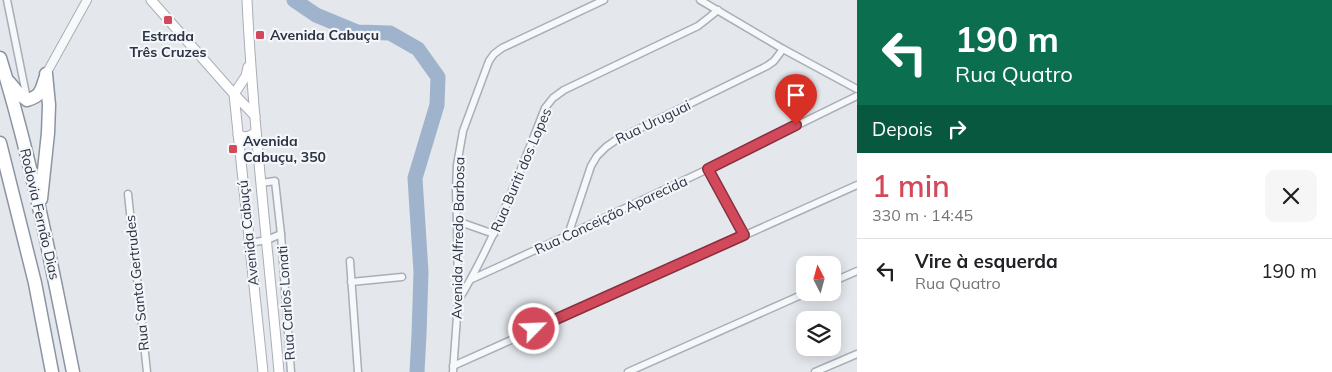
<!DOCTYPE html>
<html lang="pt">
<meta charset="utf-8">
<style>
:root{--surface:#fff;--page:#f6f6f6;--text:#202124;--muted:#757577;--line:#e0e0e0;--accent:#d1495b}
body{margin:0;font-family:Mulish,sans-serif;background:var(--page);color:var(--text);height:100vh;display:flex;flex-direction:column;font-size:19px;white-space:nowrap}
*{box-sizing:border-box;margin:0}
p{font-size:16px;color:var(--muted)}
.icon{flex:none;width:28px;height:28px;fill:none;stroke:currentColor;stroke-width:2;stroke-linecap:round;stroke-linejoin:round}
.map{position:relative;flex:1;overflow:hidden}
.details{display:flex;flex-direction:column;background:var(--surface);width:475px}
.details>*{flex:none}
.hud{background:#0b6e4f;color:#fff;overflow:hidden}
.needle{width:32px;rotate:354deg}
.fabs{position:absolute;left:796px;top:256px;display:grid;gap:10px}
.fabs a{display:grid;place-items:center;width:45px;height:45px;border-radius:10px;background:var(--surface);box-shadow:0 2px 12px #0003;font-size:25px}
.pin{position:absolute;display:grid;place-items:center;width:42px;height:42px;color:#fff;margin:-51px -21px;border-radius:50% 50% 50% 0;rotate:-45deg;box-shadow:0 0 5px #0007}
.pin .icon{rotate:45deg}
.me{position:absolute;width:55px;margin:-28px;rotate:66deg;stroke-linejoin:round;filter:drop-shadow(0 0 4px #0008)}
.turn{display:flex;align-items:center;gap:18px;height:105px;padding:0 15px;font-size:22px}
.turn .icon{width:65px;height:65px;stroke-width:2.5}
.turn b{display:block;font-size:35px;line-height:42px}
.then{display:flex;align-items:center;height:48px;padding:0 15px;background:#0003;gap:10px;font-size:19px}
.round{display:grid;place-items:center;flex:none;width:52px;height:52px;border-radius:10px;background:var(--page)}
.summary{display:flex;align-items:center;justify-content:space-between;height:85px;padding:0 15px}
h1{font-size:30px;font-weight:600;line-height:38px;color:var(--accent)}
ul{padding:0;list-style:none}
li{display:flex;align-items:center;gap:15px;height:65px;padding:0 15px;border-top:1px solid var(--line)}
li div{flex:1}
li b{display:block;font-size:19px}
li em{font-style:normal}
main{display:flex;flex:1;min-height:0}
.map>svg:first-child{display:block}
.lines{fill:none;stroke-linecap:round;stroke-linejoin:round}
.river{stroke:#9fb4cc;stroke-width:15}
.minor-casing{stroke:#a9aeb7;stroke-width:9}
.tertiary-casing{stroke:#a9aeb7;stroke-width:10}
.secondary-casing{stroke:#a9aeb7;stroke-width:11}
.motorway-casing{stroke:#8b94a3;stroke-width:15}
.minor{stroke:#f7f8fa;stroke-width:6}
.tertiary{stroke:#f7f8fa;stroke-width:8}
.secondary{stroke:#fff;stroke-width:9}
.motorway{stroke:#fff;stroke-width:12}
.route-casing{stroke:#882f3b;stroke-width:12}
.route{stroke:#d1495b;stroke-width:9}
.poi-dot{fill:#d1495b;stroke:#f4f6f9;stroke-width:2}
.labels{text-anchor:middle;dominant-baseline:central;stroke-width:4.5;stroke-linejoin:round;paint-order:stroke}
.poi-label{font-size:14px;font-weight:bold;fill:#2b3445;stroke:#f4f6f9;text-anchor:start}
.street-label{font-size:14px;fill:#2b3445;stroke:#f4f6f9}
</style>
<main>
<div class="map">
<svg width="857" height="372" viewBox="0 0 857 372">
<rect width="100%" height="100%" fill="#e4e7ec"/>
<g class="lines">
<!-- river -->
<polyline class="river" points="294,0 316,15 357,32 390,33 418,49 438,77 437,105 415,178 421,272 419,335 417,372"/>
<!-- minor casing -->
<g class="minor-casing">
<g id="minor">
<polyline points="7,0 27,99"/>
<polyline points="700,0 783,49 857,89"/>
<polyline points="708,169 744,235"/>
<polyline points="261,183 275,181 281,234 291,372"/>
<polyline points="128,194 147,372"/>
<polyline points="457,221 494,234"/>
<polyline points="568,235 591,166 597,156 606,147 616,140 767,66 774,61 783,49"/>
<polyline points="249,243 267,240 281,234"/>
<polyline points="350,261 358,372"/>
<polyline points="472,279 568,235 708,169 857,96"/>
<polyline points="351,282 402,277"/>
<polyline points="832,282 857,271"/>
<path d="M458,301c37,-61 61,-127 87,-193l8,-10 11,-8 134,-64 9,-7 11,-9"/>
<polyline points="453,366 857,185"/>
<polyline points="453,372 458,302 457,221 456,191 457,165 463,131 489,61 494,54 502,48 604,0"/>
<polyline points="628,372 808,292"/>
<polyline points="815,372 857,354"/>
</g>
</g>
<!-- tertiary casing -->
<g class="tertiary-casing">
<polyline id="tertiary" points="46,74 87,0"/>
</g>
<!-- secondary casing -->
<g class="secondary-casing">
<g id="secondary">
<polyline points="151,0 234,94 255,116"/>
<path d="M247,0c6,124 21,248 32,372"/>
<polyline points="234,94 263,372"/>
<polyline points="234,94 246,76 248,67"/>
<path d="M238,135c7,3 12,2 18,-3"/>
</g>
</g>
<!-- motorway casing -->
<g class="motorway-casing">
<g id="motorway">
<path d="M0,58c32,103 52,209 73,314"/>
<path d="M9,82l10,12 8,6c14,-4 14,-9 18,-21"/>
<polyline points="0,143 35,283 52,372"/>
<polyline points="41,199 48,133 49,105 46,74"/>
</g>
</g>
<!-- minor -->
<use href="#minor" class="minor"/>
<!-- tertiary -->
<use href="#tertiary" class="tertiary"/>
<!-- secondary -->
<use href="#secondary" class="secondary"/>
<!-- motorway -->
<use href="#motorway" class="motorway"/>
</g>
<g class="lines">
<!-- route casing -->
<g class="route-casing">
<polyline id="route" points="534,329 744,235 708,169 796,125"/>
</g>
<!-- route -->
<use href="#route" class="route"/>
</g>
<!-- markers -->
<g class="poi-dot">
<rect x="163" y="15" width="10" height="10" rx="2.5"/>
<rect x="255" y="30" width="10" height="10" rx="2.5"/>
<rect x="228" y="144" width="10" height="10" rx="2.5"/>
</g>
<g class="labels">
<!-- poi labels -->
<g class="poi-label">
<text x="270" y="35">Avenida Cabuçu</text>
<text x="168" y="36" text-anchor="middle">Estrada<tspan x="168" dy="16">Três Cruzes</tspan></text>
<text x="243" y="141">Avenida<tspan x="243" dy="16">Cabuçu, 350</tspan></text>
</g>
<!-- street labels -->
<g class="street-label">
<text transform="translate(653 122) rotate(-26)">Rua Uruguai</text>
<text transform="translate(521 170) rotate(-67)">Rua Buriti dos Lopes</text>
<text transform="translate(40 214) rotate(77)">Rodovia Fernão Dias</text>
<text transform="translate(611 215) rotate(-25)">Rua Conceição Aparecida</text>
<text transform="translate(248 233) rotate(-96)">Avenida Cabuçú</text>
<text transform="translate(458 238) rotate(-89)">Avenida Alfredo Barbosa</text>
<text transform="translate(137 283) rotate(-96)">Rua Santa Gertrudes</text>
<text transform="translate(286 303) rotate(-94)">Rua Carlos Lonati</text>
</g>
</g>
</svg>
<div class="fabs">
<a><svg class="needle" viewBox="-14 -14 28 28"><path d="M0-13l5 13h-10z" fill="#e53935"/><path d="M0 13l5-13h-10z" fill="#757577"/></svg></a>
<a><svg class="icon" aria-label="layers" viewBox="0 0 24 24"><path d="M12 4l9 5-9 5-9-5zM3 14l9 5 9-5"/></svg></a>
</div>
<div class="pin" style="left:796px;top:125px;background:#d93025"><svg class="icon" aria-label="arrive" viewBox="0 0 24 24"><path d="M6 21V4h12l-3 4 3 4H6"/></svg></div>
<svg class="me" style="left:534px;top:329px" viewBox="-20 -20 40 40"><circle r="17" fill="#d1495b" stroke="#fff" stroke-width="3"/><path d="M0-11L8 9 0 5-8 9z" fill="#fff"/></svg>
</div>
<section class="details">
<div class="hud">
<div class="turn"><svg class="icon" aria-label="left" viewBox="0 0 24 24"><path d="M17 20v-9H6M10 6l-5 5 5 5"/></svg><div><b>190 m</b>Rua Quatro</div></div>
<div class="then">Depois<svg class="icon" aria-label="right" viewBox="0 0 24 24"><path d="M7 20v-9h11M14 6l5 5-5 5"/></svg></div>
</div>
<div class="summary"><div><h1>1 min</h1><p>330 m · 14:45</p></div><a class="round"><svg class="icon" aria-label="close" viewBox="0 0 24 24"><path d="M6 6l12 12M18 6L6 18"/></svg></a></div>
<ul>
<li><svg class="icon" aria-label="left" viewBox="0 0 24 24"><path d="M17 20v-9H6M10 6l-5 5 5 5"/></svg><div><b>Vire à esquerda</b><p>Rua Quatro</p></div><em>190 m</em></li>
</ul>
</section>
</main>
